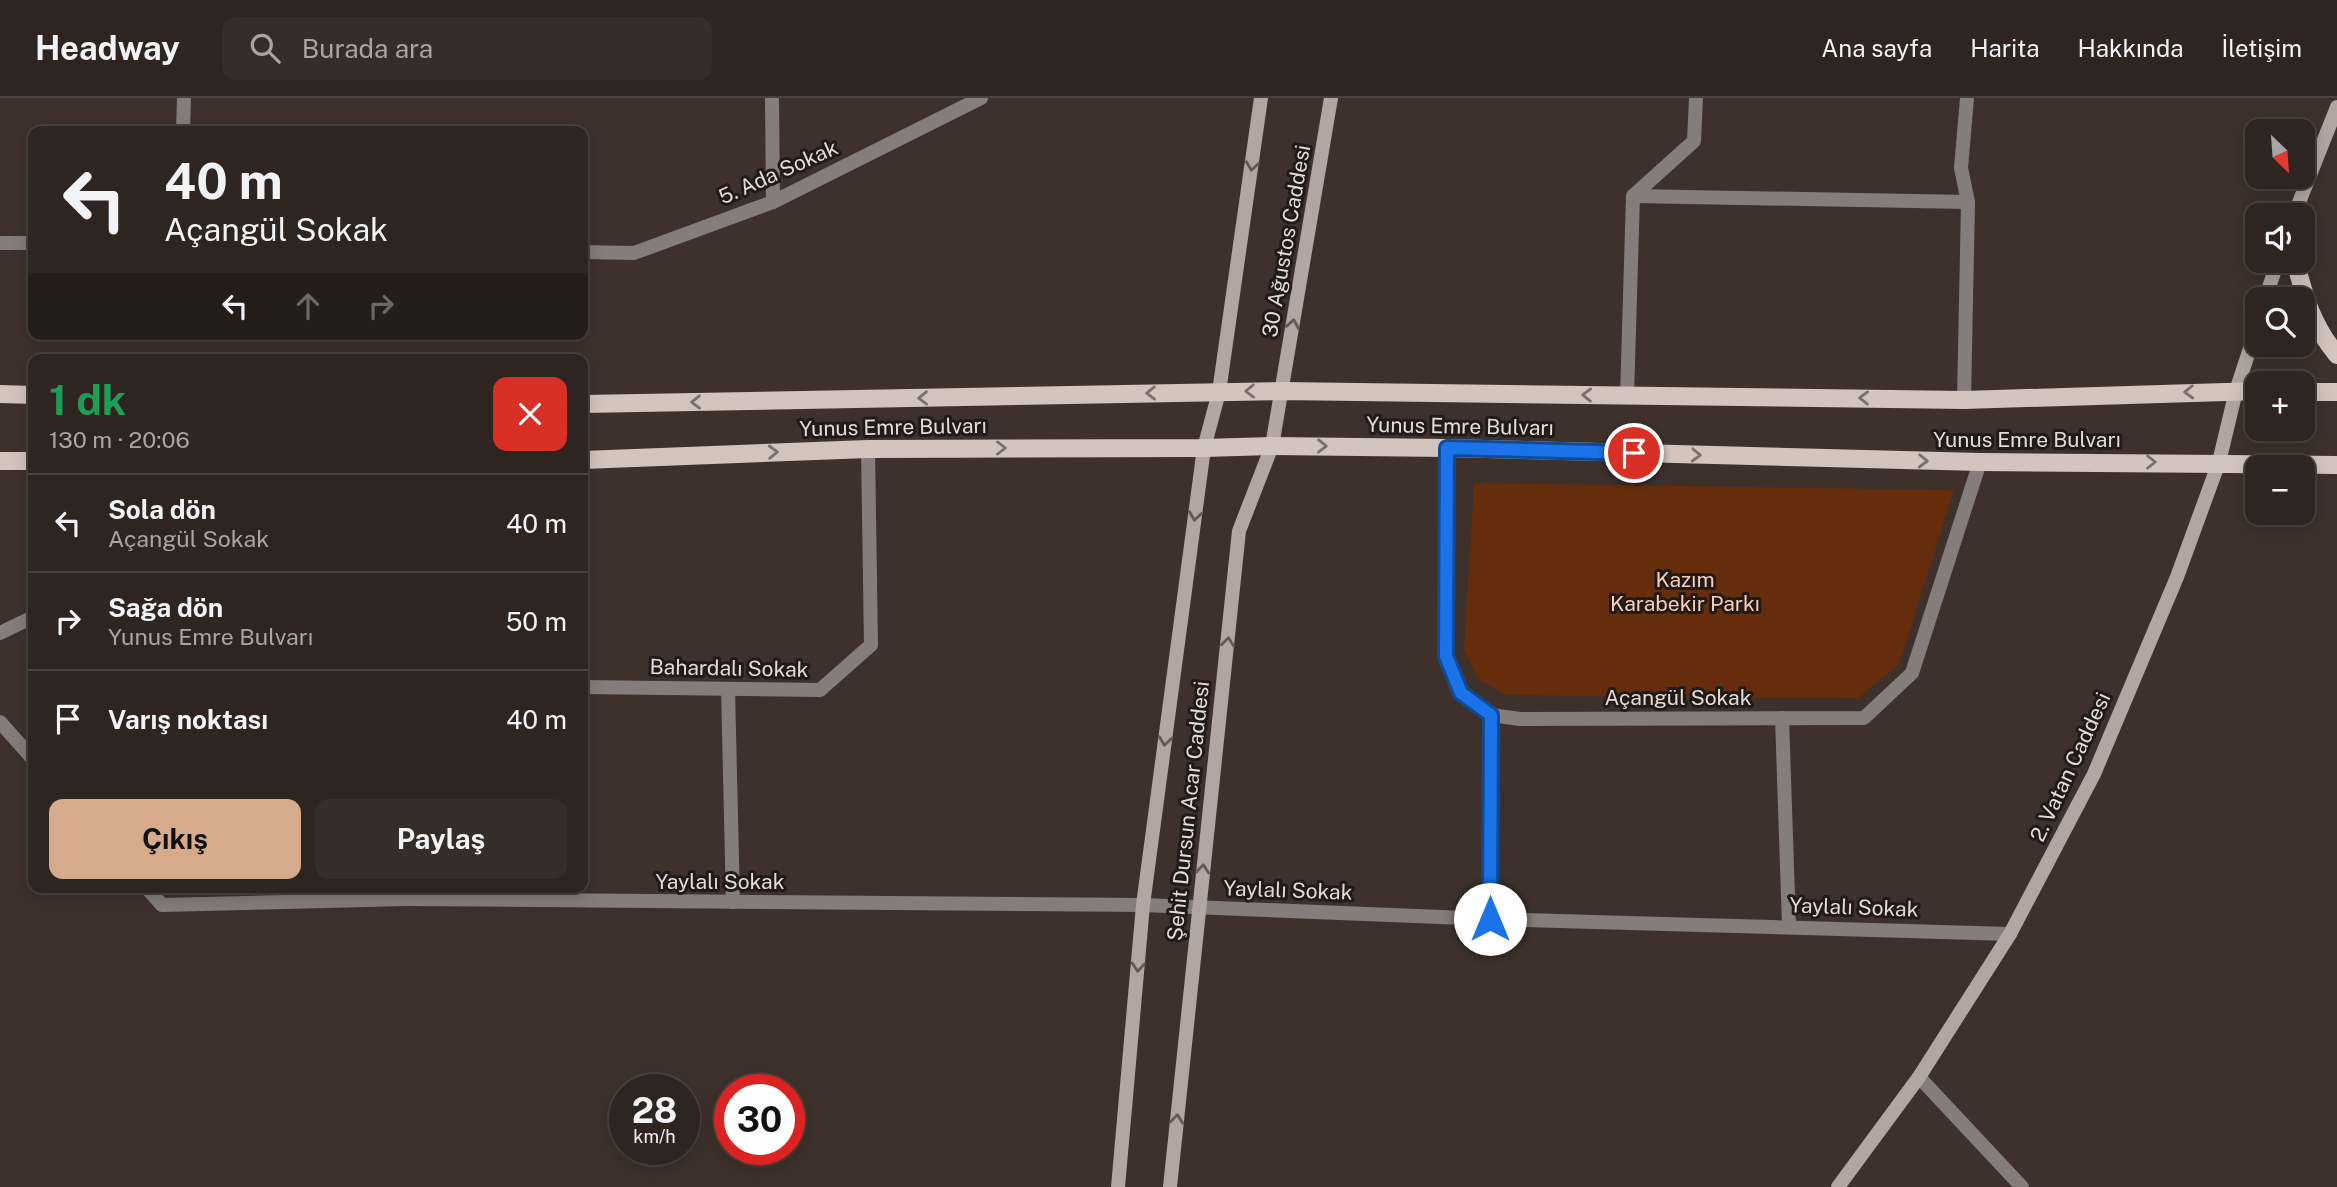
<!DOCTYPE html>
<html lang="tr">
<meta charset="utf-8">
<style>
:root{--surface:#2e2520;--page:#362d29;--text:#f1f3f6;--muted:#a7a5a5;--line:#49423e;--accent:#d6ab8b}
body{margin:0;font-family:"Public Sans",sans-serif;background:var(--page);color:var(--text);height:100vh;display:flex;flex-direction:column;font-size:26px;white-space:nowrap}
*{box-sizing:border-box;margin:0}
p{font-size:23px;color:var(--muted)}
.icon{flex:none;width:38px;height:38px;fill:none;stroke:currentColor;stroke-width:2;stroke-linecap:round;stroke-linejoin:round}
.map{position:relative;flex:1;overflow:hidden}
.sheet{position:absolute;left:28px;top:256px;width:560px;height:539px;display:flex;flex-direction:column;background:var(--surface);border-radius:14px;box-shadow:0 4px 18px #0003,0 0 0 2px var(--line)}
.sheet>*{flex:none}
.top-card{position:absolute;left:28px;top:28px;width:560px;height:214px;border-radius:14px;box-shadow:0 4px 18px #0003,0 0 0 2px var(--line);background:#2e2520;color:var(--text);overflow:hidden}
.needle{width:46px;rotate:155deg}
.controls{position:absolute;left:2245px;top:21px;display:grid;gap:14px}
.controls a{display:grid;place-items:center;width:70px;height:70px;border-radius:14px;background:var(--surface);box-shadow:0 4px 18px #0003,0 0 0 2px var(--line);font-size:35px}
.speed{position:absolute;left:609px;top:976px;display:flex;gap:14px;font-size:35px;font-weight:700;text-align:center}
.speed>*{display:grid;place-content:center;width:91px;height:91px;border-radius:50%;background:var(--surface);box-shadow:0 4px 18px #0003,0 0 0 2px var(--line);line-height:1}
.speed small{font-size:18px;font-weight:400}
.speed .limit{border:10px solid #d22;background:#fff;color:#111}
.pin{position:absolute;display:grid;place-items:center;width:60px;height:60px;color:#fff;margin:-30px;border:4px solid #fff;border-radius:50%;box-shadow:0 2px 7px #0007}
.me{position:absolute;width:77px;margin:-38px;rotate:0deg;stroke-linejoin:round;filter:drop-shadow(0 0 5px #0008)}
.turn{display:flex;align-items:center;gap:24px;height:147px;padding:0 21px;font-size:32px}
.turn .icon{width:91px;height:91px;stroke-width:2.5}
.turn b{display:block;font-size:49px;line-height:60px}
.lanes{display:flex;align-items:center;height:66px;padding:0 21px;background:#0003;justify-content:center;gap:35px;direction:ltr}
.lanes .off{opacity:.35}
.round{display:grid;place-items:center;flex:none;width:74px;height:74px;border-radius:14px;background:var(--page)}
.overview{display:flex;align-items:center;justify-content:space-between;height:119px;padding:0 21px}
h1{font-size:42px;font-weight:700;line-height:52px;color:#1e9e55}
.button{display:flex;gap:14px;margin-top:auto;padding:14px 21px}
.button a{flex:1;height:80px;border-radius:14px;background:var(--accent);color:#111;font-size:28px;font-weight:700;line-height:80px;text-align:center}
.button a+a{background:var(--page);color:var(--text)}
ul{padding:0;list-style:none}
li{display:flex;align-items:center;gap:21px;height:98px;padding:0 21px;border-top:2px solid var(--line)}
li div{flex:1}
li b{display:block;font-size:26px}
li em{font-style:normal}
header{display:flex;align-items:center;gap:42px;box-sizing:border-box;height:98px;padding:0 35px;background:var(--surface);border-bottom:2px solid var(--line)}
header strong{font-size:33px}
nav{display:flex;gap:38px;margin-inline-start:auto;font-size:24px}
.search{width:490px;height:63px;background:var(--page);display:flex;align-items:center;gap:18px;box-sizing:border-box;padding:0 24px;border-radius:14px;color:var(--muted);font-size:26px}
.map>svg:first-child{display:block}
.green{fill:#662d0c}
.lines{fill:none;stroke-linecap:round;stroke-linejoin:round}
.service{stroke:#847d7a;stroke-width:14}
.minor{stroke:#847d7a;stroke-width:14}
.secondary{stroke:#b1a6a0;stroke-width:14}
.primary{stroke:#d3c5be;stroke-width:18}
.oneway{stroke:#625a55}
.oneway2{stroke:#7a706b}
.route-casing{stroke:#114b97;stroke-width:18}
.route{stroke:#1a73e8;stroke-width:12}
.labels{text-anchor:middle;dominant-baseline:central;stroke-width:6;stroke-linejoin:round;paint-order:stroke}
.street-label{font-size:21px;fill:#e3dbd7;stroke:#211b18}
.park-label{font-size:21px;fill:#fcccb6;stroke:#211b18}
</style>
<header>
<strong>Headway</strong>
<div class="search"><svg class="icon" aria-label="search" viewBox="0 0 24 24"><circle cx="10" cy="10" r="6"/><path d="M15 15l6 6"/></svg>Burada ara</div>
<nav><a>Ana sayfa</a><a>Harita</a><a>Hakkında</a><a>İletişim</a></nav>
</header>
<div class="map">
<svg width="2337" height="1089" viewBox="0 0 2337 1089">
<rect width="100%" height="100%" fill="#3e312b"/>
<!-- green -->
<polygon class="green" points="1474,385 1954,392 1899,566 1858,600 1507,597 1478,581 1464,552"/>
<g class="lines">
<!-- service -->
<polyline class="service" points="728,591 733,804"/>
<!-- minor -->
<g class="minor">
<polyline points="772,0 773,104"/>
<polyline points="183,33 184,0"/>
<polyline points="1633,98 1968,104"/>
<polyline points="0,145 33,145"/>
<polyline points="583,154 634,155 773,104 981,0"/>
<polyline points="1627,298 1633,98 1694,43 1696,0"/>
<polyline points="1964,302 1968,104 1961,70 1967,0"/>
<polyline points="1447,350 1446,558 1461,595 1491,617 1520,621 1864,620 1912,575 1980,364"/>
<polyline points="0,535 33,519"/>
<polyline points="583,589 820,592 871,547 868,351"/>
<polyline points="1782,620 1789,828"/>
<polyline points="0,624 33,661"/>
<polyline points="146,789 162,807 407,801"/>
<polyline points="407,789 407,801 1143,807 1490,821 2010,836"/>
<polyline points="1490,821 1491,617"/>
<polyline points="1919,979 2022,1089"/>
</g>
<!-- secondary -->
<g class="secondary">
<polyline points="2294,117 2337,9"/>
<polyline points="2265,201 2278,163"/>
<polyline points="1118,1089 1143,807 1204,350 1219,294 1261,0"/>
<polyline points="1170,1089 1239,433 1272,348 1331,0"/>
<polyline points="1838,1089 1919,979 2010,836 2094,676 2177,479 2219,364 2236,293 2258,226"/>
</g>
<!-- primary -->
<g class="primary">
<path d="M2295,163c10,37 17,64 42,94"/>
<polyline points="2303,294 2337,294"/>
<polyline points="0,296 33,297"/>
<polyline points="583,306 1282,293 1964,302 2258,293"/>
<polyline points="583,362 868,351 1204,350 1272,348 1447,350 1980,364 2337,367"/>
<polyline points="0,363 33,363"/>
</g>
</g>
<!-- one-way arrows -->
<defs><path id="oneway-chevron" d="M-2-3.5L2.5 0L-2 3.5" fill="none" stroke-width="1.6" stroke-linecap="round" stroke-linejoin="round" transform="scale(1.75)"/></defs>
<g class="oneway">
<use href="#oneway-chevron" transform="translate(1252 68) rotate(98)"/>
<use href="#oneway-chevron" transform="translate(1293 226) rotate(-80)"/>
<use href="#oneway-chevron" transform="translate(1195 418) rotate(98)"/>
<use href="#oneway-chevron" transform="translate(1228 544) rotate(-84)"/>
<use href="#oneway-chevron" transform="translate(1165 643) rotate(98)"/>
<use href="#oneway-chevron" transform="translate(1203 771) rotate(-84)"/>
<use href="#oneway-chevron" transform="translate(1138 869) rotate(95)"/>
<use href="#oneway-chevron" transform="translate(1177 1021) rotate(-84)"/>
</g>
<g class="oneway2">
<use href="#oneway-chevron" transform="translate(1250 293) rotate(179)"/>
<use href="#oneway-chevron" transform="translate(2189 294) rotate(178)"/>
<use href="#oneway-chevron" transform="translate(1151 295) rotate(179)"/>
<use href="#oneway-chevron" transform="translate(1587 297) rotate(-179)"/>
<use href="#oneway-chevron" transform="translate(923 300) rotate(179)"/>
<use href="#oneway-chevron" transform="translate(1864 300) rotate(-179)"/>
<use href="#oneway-chevron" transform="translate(696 304) rotate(179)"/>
<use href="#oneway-chevron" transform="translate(1322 348) rotate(1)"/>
<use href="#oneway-chevron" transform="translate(1001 350)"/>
<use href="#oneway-chevron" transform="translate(773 354) rotate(-2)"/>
<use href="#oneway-chevron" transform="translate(1696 357) rotate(2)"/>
<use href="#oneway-chevron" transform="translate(1923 363) rotate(2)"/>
<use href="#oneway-chevron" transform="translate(2151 364)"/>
</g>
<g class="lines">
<!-- route casing -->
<g class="route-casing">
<polyline id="route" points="1490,821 1491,617 1461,595 1446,558 1447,350 1634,355"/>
</g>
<!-- route -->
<use href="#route" class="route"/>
</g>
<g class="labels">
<!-- street labels -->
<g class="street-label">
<text transform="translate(778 74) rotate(-24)">5. Ada Sokak</text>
<text transform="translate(1286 143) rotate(-80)">30 Ağustos Caddesi</text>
<text transform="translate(1460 328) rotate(1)">Yunus Emre Bulvarı</text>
<text transform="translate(893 329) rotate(-1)">Yunus Emre Bulvarı</text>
<text x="2027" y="341">Yunus Emre Bulvarı</text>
<text transform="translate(729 570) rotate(1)">Bahardalı Sokak</text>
<text x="1678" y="599">Açangül Sokak</text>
<text transform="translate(2070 669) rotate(-65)">2. Vatan Caddesi</text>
<text transform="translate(1188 713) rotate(-84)">Şehit Dursun Acar Caddesi</text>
<text x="720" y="783">Yaylalı Sokak</text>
<text transform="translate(1288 792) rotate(2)">Yaylalı Sokak</text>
<text transform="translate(1854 809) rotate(2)">Yaylalı Sokak</text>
</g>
<!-- park labels -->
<g class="park-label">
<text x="1685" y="481">Kazım<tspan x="1685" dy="24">Karabekir Parkı</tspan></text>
</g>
</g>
</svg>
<div class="controls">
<a><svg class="needle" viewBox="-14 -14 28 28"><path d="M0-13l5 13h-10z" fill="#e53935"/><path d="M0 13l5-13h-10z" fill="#a7a5a5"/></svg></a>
<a><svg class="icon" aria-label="sound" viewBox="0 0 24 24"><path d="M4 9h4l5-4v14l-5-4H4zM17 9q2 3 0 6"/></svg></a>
<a><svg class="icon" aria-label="search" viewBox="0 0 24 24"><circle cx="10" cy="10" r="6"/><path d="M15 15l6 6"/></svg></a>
<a>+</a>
<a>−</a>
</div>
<div class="speed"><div>28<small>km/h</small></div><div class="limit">30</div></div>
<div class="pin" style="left:1634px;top:355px;background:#d93025"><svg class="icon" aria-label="arrive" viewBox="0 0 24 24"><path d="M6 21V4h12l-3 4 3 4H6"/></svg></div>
<svg class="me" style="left:1490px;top:821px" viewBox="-20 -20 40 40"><circle r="19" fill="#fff"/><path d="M0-13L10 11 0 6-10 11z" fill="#1a73e8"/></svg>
<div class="top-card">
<div class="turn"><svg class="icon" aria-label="left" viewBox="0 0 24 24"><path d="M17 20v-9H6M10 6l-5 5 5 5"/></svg><div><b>40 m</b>Açangül Sokak</div></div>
<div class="lanes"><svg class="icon" aria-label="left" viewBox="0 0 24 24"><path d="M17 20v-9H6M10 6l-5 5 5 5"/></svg><svg class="icon off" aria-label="ahead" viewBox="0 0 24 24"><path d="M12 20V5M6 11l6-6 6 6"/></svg><svg class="icon off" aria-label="right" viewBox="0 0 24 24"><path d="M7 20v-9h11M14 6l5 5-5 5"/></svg></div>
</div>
<section class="sheet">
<div class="overview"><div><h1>1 dk</h1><p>130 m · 20:06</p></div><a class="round" style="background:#d93025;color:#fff"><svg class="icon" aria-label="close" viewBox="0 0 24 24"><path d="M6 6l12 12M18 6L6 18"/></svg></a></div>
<ul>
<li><svg class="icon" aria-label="left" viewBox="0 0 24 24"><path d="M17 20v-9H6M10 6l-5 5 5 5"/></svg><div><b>Sola dön</b><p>Açangül Sokak</p></div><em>40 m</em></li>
<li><svg class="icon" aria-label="right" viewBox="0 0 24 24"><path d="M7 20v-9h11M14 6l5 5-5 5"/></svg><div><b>Sağa dön</b><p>Yunus Emre Bulvarı</p></div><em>50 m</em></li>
<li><svg class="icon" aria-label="arrive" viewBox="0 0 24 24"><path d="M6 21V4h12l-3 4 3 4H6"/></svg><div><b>Varış noktası</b></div><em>40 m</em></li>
</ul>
<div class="button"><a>Çıkış</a><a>Paylaş</a></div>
</section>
</div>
